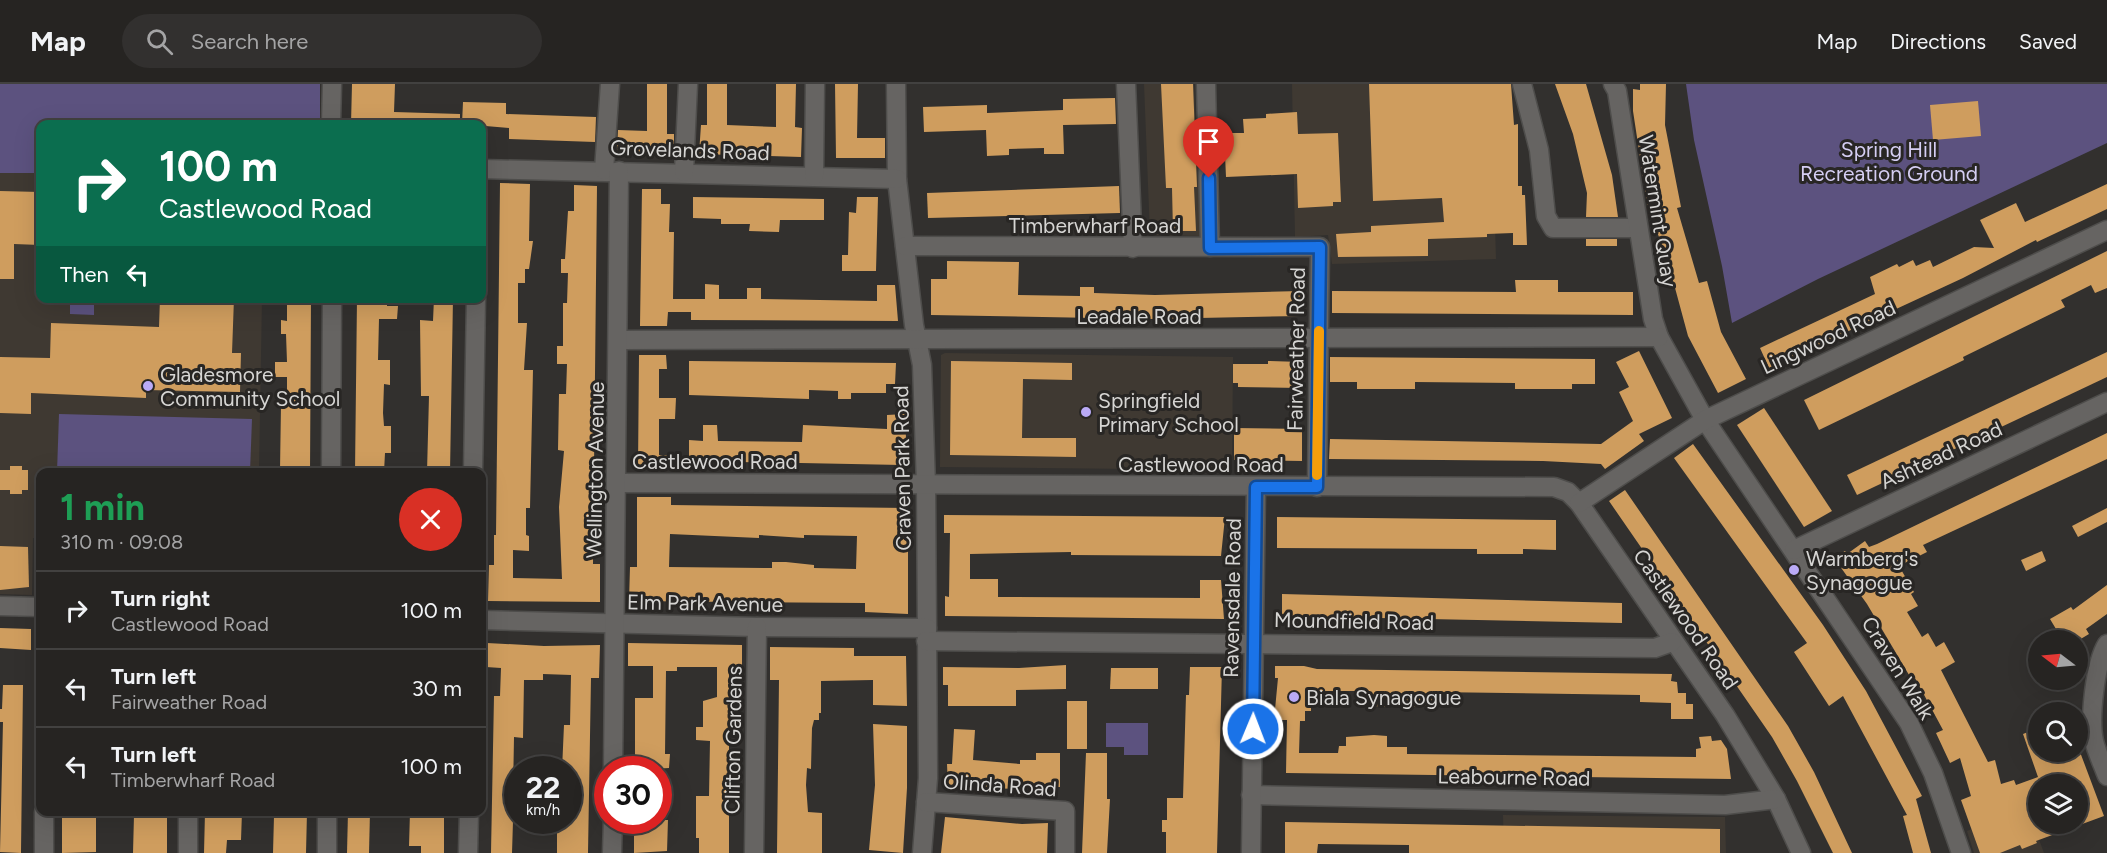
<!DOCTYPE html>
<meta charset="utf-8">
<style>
:root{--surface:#262422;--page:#32302f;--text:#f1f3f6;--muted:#a4a4a5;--line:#424140}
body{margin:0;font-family:Figtree,sans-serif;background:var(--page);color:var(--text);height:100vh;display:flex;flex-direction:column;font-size:22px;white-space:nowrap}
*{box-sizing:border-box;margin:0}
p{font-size:20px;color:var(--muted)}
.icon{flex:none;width:33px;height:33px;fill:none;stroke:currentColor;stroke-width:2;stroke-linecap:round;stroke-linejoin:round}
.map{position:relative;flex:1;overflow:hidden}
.details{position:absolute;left:36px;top:384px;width:450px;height:348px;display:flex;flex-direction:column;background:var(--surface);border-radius:12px;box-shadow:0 6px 24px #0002,0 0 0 2px var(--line)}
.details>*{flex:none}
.banner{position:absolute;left:36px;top:36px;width:450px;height:183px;border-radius:12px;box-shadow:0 6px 24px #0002,0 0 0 2px var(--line);background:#0b6e4f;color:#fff;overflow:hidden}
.needle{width:39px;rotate:286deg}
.tools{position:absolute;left:2028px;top:546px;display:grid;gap:12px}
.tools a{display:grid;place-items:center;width:60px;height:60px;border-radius:50%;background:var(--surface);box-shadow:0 6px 24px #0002,0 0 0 2px var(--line);font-size:30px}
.speed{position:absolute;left:504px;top:672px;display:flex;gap:12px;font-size:30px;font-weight:700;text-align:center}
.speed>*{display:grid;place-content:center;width:78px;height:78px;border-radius:50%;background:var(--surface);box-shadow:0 6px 24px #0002,0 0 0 2px var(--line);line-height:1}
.speed small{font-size:15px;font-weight:400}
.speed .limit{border:9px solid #d22;background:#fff;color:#111}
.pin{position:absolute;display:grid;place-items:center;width:51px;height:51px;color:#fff;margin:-62px -26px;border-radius:50% 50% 50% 0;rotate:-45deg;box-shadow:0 0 6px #0007}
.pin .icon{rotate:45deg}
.me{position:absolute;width:66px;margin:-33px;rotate:1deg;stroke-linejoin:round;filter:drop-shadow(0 0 4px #0008)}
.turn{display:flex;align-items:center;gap:21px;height:126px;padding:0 24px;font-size:27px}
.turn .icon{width:78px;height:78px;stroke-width:2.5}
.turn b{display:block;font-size:42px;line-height:51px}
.then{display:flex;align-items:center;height:57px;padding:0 24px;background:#0003;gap:12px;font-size:22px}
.round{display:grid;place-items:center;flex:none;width:63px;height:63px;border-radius:32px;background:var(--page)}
.headline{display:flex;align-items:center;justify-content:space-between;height:102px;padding:0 24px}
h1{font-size:36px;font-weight:700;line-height:45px;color:#1e9e55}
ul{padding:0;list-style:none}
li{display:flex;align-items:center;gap:18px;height:78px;padding:0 24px;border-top:2px solid var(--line)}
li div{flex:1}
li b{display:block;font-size:22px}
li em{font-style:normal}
header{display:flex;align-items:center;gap:36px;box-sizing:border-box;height:84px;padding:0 30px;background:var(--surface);border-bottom:2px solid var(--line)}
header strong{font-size:28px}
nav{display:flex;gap:33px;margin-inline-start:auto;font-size:21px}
.search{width:420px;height:54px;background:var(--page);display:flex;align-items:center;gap:15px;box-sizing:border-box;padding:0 21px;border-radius:33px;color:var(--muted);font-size:22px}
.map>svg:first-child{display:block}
.built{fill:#3f3932}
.green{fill:#5c527f}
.building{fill:#cf9d5e;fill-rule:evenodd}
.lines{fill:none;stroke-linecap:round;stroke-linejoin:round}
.minor-casing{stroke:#4e4d4b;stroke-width:21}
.minor{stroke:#666462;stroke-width:18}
.route-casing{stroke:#114b97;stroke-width:15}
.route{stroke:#1a73e8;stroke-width:10}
.slow{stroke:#f59e0b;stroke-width:10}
.poi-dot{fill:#baaaf6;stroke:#282624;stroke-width:2}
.labels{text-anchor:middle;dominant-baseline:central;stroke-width:6;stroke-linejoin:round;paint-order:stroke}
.park-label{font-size:21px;fill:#d5cef3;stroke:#282624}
.street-label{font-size:21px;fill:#d6d5d3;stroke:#282624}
.poi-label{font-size:21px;fill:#d6d5d3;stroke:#282624;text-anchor:start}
</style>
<header>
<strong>Map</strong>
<div class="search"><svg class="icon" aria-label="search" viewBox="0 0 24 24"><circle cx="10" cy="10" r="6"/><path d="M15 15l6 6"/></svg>Search here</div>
<nav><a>Map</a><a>Directions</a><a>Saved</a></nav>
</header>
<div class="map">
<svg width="2107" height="769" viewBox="0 0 2107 769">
<rect width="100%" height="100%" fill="#32302e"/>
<!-- built -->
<g class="built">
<polygon points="1144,0 1194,0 1200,152 1150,151"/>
<polygon points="1292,0 1491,0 1496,175 1332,180 1328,151 1295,153"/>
<polygon points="0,88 40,89 40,214 262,215 259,388 40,388 40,454 33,454 32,511 0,510"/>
<polygon points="945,269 1233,273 1232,386 940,383 941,271"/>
<polygon points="2027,723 2044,769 1974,769 1967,747"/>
<polygon points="1503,731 1725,733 1726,769 1504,769"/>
</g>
<!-- green -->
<g class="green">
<polygon points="0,0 320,0 320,40 40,40 40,89 0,89"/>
<polygon points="1686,0 2107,0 2107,59 1818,195 1732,239 1722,182 1694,56"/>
<polygon points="70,215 94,215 94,231 70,230"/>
<polygon points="59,330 252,335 250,388 57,388"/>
<polygon points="1106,639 1148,639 1148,671 1124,671 1124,663 1106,663"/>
</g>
<!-- building -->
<g class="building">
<polygon points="352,0 395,0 394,28 460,30 460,40 351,40"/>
<polygon points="647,0 667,0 667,50 674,50 674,70 617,67 618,46 647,47"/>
<polygon points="707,0 727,0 727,41 776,43 776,0 796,0 795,43 802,44 801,73 699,70 701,41 707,41"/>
<polygon points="835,0 858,0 857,54 885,54 885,74 836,74"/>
<polygon points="1161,0 1193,0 1197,103 1194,103 1196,147 1173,147 1172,104 1166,104"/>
<polygon points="1369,0 1511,0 1514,41 1518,40 1518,102 1522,102 1522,111 1525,111 1527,161 1513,161 1513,149 1487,150 1487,153 1428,155 1428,172 1338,173 1336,150 1371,148 1371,142 1444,138 1442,114 1373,117"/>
<polygon points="1555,0 1586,0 1612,91 1618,133 1586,133 1587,109 1573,50"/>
<polygon points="1640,0 1666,0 1665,41 1681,123 1677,124 1699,199 1707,197 1721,248 1746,295 1718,309 1688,252 1668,178 1651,131 1649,132 1633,27 1633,5 1640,6"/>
<polygon points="1115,14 1116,40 1063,41 1064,70 1044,70 1044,64 1009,65 1009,71 987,72 986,46 924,48 923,23 987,21 987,29 1063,26 1063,15"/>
<polygon points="1978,17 1981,52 1933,56 1930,21"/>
<polygon points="463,18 506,19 506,30 596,33 595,58 509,55 509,44 462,40"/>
<polygon points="1297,28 1298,50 1338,49 1341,118 1333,118 1333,122 1298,124 1297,90 1226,93 1224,49 1244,49 1243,35 1266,34 1266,30"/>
<polygon points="500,99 530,100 529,157 533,157 529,185 525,185 525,199 518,199 518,239 527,239 524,286 533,286 530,424 526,424 526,451 529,452 529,467 513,466 513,494 562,495 559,423 564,367 558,366 559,310 566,310 567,280 557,280 557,262 563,262 563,219 567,219 568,189 561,189 561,175 565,175 568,127 574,127 574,101 597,102 593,480 600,480 600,518 488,517 489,481 494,481 494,451 496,451"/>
<polygon points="2107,100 2107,125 2037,158 2036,156 1963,194 1769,284 1760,264 1875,210 1870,193 1897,180 1899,183 1913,176 1916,182 1930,176 1933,183 1974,163 1994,164 1980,136 2016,119 2025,138"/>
<polygon points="1119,102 1120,129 928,134 927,109"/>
<polygon points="642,105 661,105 661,120 670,120 669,148 674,148 673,215 705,215 705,200 719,201 719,215 747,215 747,204 761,204 761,215 877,217 877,201 895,201 898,237 691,236 691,228 668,228 667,242 640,242"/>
<polygon points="0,107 40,108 40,161 14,160 14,195 0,195"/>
<polygon points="693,113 824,115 824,136 780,136 779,148 749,147 750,140 721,140 721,135 693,134"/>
<polygon points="857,113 878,113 876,187 842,187 842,171 848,171 849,128 856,129"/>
<rect x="1586" y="155" width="31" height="7"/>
<polygon points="2107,167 2107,204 2095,209 2091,201 2061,216 2065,223 1963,273 1964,276 1819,346 1804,316"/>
<polygon points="947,177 1019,178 1018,211 1080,212 1080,203 1094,203 1094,209 1155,211 1301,207 1301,232 1150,235 931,231 931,195 947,195"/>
<polygon points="1515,196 1558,196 1558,208 1633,208 1633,231 1332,229 1332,207 1516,208"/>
<polygon points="160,214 234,214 232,269 241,269 240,308 146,306 146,314 31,309 31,330 0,329 0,273 50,274 51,239 159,243"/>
<polygon points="287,214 311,214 310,388 280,386 281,320 287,320 287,293 275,293 275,278 287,278 286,250 281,250 281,236 287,237"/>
<polygon points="357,214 387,214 387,222 398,222 397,235 379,235 378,276 390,276 390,301 384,300 383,329 384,342 391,342 391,369 385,369 384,388 355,388"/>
<polygon points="434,214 453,214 450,388 427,388 429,312 421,312 420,236 433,237"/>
<polygon points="1639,267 1672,334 1639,350 1644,357 1605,385 1601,380 1543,377 1329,375 1330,355 1601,360 1633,337 1619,308 1629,303 1616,278"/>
<polygon points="2107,268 2107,293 1857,411 1847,391"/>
<polygon points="639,271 666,271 667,285 659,285 659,314 676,314 675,335 659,335 659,371 673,371 673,385 638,384"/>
<polygon points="1330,273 1595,275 1595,300 1572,300 1572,305 1515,305 1515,299 1415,298 1415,305 1357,305 1357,298 1330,298"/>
<polygon points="689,277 896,279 895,300 886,300 886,309 851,309 851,315 838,315 838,307 809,306 809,315 689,311"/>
<polygon points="951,277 1072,279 1072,296 1023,295 1022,354 1076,354 1076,373 950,371"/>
<polygon points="1268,277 1301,278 1300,304 1238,303 1238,299 1233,299 1233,280 1268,280"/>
<polygon points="1764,324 1832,427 1804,443 1737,341"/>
<polygon points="905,330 907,379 902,379 902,381 689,377 689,356 703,357 703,341 717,341 718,357 802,358 803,341 887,345 887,331"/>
<polygon points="1234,344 1302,345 1302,377 1234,376"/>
<path d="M2107,349v26l-184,86 4,7 -28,14 15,26 -3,2 7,12 -11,6 15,25 6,-4 8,14 8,-5 11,20 -14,8 47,92 7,-2 6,24 13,-4 2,5 22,-8 -15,-43 15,-6v24h42l24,64 -68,25 1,2 -15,6 -2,-4 -20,8h-20l-19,-53 10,-4 -11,-38 -10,5 -14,-30 7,-3 -28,-52 -3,2 -45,-76 -33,-46 11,-7 2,3 18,-13 4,6 8,-3zM2038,694l3,6h37v40h-40z"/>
<polygon points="1693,360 1823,541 1866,607 1922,712 1916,715 1931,769 1913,769 1903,732 1907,731 1843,612 1829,622 1794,568 1807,559 1674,374"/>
<polygon points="10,382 22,382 22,386 28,386 28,406 22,406 22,410 10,410 10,406 0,406 0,386 10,386"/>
<polygon points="1625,406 1788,642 1814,688 1852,769 1833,769 1797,697 1772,653 1609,417"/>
<path d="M637,413h34v8l237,3v106l-43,-2v-9l-236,-2 1,-34h7zM670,450l89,4v-3l45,3v-3l53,1 -1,33 -42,-1v-3l-28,-3h-14v6l-103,-1z"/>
<polygon points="2107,424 2107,438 2078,453 2072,442"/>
<polygon points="944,431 1225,433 1221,472 1071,471 1071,468 970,470 970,495 998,495 998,513 1200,514 1200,496 1221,496 1224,535 945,532 945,512 949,513 950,449 944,449"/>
<polygon points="1277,433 1556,436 1556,466 1523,465 1523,470 1477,470 1477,465 1277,464"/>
<polygon points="0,462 28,463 29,503 0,506"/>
<polygon points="2042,467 2046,477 2026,487 2021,476"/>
<polygon points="2107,501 2107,530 2086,545 2089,550 2079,556 2036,556 2056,545 2050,535 2071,523 2073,526"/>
<polygon points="1282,510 1622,519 1622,539 1282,532"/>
<polygon points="0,544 31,545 31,566 0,564"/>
<polygon points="487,559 544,562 600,561 599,594 591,594 588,769 557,769 557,736 568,736 568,686 562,686 564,641 570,641 571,591 543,590 543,596 524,596 523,654 514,653 513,709 518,709 518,737 513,737 512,769 491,769 494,612 500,612 501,584 486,583"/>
<polygon points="628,559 742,561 742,584 729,584 729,769 699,769 699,754 696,754 696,712 709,712 710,657 696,656 696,643 703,643 703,617 717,613 717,583 677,583 677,587 666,587 665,670 670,670 669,684 635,686 635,614 653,614 653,582 628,582"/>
<polygon points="770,563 854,564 854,572 906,572 907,622 873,621 873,596 821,597 821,629 819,629 819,636 814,636 812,644 811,685 807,684 806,701 808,728 822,729 822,769 777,769 779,596 770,596"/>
<polygon points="1066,581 1066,605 1016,606 1016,622 948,622 948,601 943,601 943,583 1019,584"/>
<polygon points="1275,582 1304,582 1317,585 1672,590 1671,597 1677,598 1678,609 1686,609 1686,620 1693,620 1693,635 1671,635 1671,619 1640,618 1640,611 1433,608 1433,621 1411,623 1357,622 1358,607 1311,607 1311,627 1305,627 1305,637 1300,637 1299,669 1338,669 1339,662 1346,662 1346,653 1374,651 1387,652 1387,663 1407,663 1407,670 1696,673 1696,665 1701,664 1699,653 1711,652 1712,657 1721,656 1727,665 1731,695 1286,689 1287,636 1274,636 1278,594 1275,594"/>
<polygon points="1190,583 1222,583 1217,769 1166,769 1166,748 1162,748 1162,736 1167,736 1167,714 1183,714 1186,611 1189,611"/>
<polygon points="1111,584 1158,584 1158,605 1110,605"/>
<polygon points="3,601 23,601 21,769 0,768 3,638 0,638 0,625 2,625"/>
<rect x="1067" y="617" width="20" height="48"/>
<polygon points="873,640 907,642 907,704 903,769 869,766 875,701"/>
<polygon points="954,645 975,646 973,676 1020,680 1020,676 1036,676 1036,669 1060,669 1060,703 1012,703 1012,705 982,703 982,706 948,704 947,680 952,680"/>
<polygon points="1086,669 1107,669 1107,715 1110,715 1107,769 1082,769"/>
<polygon points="62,728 96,731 96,768 62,769"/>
<polygon points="147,728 167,728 167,769 133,769 134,731 147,731"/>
<polygon points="205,728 242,728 241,756 227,756 226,769 204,769"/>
<polygon points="287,728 307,728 306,769 273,769 274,732 288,732"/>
<polygon points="348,728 370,728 369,769 347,769"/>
<polygon points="410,728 444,728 444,769 421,769 421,762 409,762"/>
<polygon points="945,733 1022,740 1048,739 1047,769 941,769"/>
<polygon points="634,736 668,736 667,767 634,769"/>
<polygon points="1285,738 1720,745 1720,769 1409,769 1409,761 1318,760 1317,769 1285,769"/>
</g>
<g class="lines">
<!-- minor casing -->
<g class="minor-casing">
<g id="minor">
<polyline points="896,0 897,95 914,241 922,281 926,401 928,694 922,769"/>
<polyline points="1126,0 1133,164"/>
<polyline points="1206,0 1210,163"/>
<polyline points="1522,0 1539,66 1546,132 1553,144 1636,144"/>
<polyline points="1613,0 1617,7 1653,235 1659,253 1705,336 1909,639 1933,689 1961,769"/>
<polyline points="331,40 332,0"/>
<polyline points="482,85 897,95"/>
<polyline points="604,86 610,0"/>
<polyline points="684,88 688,0"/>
<polyline points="814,92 815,0"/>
<polyline points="905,162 1320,163 1317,403"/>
<polyline points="619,256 1659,253"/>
<polyline points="331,388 332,214"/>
<polyline points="473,388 476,214"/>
<polyline points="618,399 1554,403 1568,408 1579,419 1725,631 1776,715 1801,769"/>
<polyline points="1579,419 1705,336 2107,146"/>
<polyline points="1794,466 2107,318"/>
<polyline points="0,522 40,523"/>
<polyline points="482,536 757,543 927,544"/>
<polyline points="926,557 1655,564 1672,558"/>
<path d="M2107,560c-12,19 -18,75 -13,97 3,12 9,24 13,35"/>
<polyline points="613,686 619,87"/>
<polyline points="1251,711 1725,721 1776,715"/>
<polyline points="926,718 1065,727 1065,769"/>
<polyline points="44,769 44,728"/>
<polyline points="188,769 188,728"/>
<polyline points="327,769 327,728"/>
<polyline points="468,769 469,728"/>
<polyline points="612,769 613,736"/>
<polyline points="754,769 757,543"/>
<polyline points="1251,769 1256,403"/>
</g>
</g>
<!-- minor -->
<use href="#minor" class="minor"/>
</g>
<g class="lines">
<!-- route casing -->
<g class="route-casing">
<polyline id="route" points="1209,94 1210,164 1320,163 1317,403 1256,403 1253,645"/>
</g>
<!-- route -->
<use href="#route" class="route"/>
<!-- slow -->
<polyline class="slow" points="1317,391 1319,247"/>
</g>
<!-- markers -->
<g class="poi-dot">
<circle cx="148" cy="302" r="6"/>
<circle cx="1086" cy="328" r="6"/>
<circle cx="1794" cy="486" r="6"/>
<circle cx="1294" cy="613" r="6"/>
</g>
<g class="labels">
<!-- park labels -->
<g class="park-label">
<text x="1889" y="65">Spring Hill<tspan x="1889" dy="24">Recreation Ground</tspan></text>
</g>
<!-- street labels -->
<g class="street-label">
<text transform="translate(690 66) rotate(2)">Grovelands Road</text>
<text transform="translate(1658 127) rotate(81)">Watermint Quay</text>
<text x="1095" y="141">Timberwharf Road</text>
<text x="1139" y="232">Leadale Road</text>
<text transform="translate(1828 253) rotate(-25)">Lingwood Road</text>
<text transform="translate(1296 265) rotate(-89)">Fairweather Road</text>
<text transform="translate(1941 371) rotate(-25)">Ashtead Road</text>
<text x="715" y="377">Castlewood Road</text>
<text x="1201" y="380">Castlewood Road</text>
<text transform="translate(902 384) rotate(-91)">Craven Park Road</text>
<text transform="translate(595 386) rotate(-89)">Wellington Avenue</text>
<text transform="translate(1232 514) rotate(-89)">Ravensdale Road</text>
<text transform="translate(705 519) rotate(1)">Elm Park Avenue</text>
<text transform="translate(1686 535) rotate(55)">Castlewood Road</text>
<text transform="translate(1354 537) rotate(1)">Moundfield Road</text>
<text transform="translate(1898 584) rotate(58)">Craven Walk</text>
<text transform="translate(733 656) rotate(-89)">Clifton Gardens</text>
<text transform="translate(1514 693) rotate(1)">Leabourne Road</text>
<text transform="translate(1000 701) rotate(4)">Olinda Road</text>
</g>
<!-- poi labels -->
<g class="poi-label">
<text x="160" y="290">Gladesmore<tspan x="160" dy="24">Community School</tspan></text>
<text x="1098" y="316">Springfield<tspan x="1098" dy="24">Primary School</tspan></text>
<text x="1806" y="474">Warmberg's<tspan x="1806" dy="24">Synagogue</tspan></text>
<text x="1306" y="613">Biala Synagogue</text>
</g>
</g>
</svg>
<div class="tools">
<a><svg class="needle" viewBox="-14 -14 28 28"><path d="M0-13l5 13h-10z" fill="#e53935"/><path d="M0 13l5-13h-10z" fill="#a4a4a5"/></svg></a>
<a><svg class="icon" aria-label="search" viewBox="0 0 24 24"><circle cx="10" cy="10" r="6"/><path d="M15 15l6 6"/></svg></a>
<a><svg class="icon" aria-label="layers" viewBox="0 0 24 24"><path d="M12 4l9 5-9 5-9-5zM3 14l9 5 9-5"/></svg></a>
</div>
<div class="speed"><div>22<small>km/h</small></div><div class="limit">30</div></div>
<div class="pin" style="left:1209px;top:94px;background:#d93025"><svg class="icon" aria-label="arrive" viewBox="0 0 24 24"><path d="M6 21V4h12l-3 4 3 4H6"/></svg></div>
<svg class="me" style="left:1253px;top:645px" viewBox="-20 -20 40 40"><circle r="17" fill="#1a73e8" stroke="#fff" stroke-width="3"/><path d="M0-11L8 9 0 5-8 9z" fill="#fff"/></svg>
<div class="banner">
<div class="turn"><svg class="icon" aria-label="right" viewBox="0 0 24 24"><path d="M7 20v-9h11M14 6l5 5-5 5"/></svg><div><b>100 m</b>Castlewood Road</div></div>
<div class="then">Then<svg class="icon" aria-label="left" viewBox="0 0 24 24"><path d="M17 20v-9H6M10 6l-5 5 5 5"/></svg></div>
</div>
<section class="details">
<div class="headline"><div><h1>1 min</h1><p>310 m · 09:08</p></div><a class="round" style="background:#d93025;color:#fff"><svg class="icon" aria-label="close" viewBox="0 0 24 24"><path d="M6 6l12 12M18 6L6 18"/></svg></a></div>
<ul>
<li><svg class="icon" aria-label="right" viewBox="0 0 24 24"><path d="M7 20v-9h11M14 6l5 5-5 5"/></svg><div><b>Turn right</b><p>Castlewood Road</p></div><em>100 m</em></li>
<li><svg class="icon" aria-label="left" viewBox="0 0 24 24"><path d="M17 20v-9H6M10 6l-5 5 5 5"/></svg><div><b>Turn left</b><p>Fairweather Road</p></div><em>30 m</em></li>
<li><svg class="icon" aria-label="left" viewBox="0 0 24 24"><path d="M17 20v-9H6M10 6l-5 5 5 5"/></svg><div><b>Turn left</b><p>Timberwharf Road</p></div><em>100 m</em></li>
</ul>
</section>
</div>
